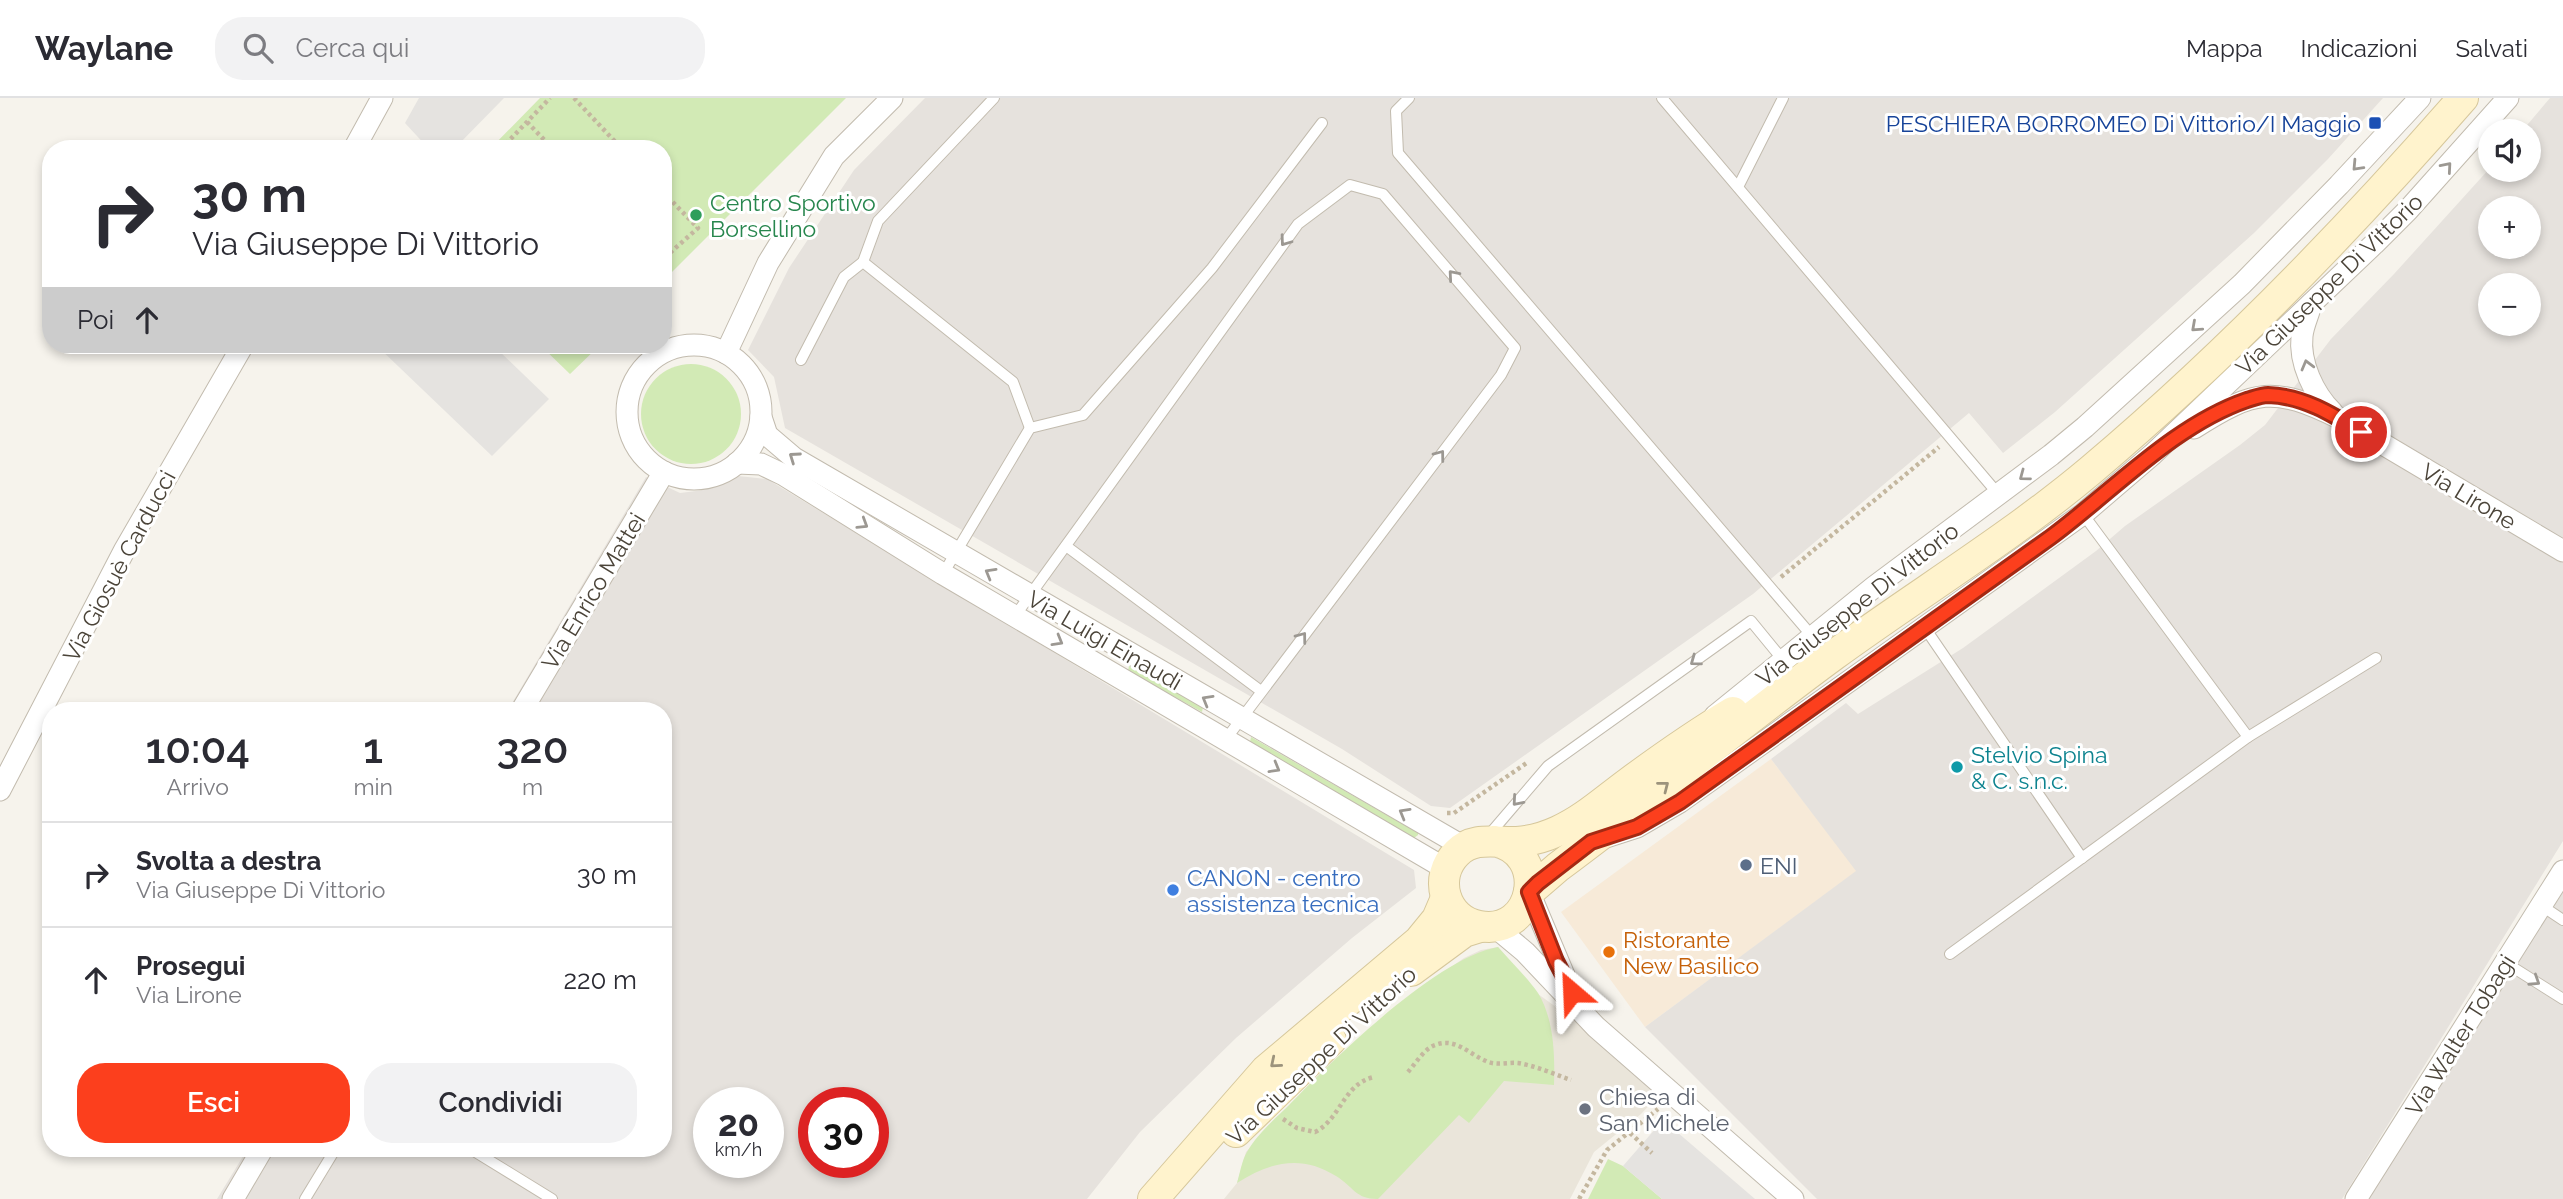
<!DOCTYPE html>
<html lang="it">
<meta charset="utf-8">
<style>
:root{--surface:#fff;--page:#f2f2f3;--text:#2b2b33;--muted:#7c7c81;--line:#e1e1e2;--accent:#fc3f1d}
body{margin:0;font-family:Raleway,sans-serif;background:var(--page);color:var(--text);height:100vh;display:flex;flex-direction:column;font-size:26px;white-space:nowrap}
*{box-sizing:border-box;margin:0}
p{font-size:23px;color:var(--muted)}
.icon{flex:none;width:38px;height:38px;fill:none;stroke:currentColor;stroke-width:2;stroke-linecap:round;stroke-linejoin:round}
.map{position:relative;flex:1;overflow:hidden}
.side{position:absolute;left:42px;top:604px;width:630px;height:455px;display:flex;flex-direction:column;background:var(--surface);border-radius:28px;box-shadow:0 4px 10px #0003}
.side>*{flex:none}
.banner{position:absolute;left:42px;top:42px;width:630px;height:214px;border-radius:28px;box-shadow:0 4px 10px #0003;background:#fff;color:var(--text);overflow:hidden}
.fabs{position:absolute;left:2478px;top:21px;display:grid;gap:14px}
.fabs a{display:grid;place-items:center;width:63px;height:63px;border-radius:50%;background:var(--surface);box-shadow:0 4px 10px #0003;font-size:35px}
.speed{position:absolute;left:693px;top:989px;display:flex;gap:14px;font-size:35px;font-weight:700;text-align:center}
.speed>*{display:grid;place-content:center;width:91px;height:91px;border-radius:50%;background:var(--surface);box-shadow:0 4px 10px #0003;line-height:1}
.speed small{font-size:18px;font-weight:400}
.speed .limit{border:10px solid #d22;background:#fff;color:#111}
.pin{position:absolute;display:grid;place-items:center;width:60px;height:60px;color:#fff;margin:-30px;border:4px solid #fff;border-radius:50%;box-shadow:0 2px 7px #0007}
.me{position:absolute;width:77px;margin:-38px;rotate:334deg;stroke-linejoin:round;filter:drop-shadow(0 0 5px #0008)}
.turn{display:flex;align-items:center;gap:24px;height:147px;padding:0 35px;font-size:32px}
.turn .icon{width:91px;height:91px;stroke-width:2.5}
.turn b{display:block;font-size:49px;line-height:60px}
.then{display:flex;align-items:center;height:66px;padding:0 35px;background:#0003;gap:14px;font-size:26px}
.eta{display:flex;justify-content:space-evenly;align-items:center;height:119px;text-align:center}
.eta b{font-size:42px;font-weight:600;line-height:49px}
.button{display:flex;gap:14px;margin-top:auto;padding:14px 35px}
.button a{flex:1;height:80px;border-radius:28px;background:var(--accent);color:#fff;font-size:28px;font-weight:600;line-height:80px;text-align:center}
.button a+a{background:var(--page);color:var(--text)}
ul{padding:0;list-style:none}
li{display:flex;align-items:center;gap:21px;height:105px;padding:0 35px;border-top:2px solid var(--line)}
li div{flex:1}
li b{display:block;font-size:26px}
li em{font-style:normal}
header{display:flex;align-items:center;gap:42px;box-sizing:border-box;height:98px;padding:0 35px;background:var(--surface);border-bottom:2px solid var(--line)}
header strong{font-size:33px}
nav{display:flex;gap:38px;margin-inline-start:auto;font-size:24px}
.search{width:490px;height:63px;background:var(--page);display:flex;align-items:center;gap:18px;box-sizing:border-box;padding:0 24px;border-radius:28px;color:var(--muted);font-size:26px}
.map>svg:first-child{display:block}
.residential{fill:#eae5da}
.commercial{fill:#f7ead8}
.industrial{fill:#e6e2dd;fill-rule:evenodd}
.green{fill:#d2eab5}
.parking{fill:#e5e3e0}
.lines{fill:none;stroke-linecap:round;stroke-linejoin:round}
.lane-casing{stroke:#c2bbae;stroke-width:12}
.street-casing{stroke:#c2bbae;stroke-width:23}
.secondary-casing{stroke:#d6c79b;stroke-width:32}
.path{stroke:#c4b79f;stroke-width:4.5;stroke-dasharray:3.5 3.5;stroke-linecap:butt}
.lane{stroke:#fff;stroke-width:10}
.street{stroke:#fff;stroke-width:21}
.secondary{stroke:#fff3cd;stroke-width:30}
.oneway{stroke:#9c9892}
.oneway2{stroke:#9c937c}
.route-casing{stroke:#a42913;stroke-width:18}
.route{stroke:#fc3f1d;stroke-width:12}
.transit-dot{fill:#1a4fb4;stroke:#fff;stroke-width:2.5}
.leisure-dot{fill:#2e9e5b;stroke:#fff;stroke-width:2.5}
.culture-dot{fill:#0f9aa8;stroke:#fff;stroke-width:2.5}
.service-dot{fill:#5c6f8a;stroke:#fff;stroke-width:2.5}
.shop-dot{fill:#3f7fe0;stroke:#fff;stroke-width:2.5}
.food-dot{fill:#e8710a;stroke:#fff;stroke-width:2.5}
.worship-dot{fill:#6b7280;stroke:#fff;stroke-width:2.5}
.labels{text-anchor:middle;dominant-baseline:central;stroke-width:6;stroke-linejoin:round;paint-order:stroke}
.transit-label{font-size:23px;fill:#164399;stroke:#fff;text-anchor:end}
.leisure-label{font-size:23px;fill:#27864d;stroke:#fff;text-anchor:start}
.street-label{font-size:23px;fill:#4b4439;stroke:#fff}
.culture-label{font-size:23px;fill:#0d838f;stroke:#fff;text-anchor:start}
.service-label{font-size:23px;fill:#4e5e75;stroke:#fff;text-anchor:start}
.shop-label{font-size:23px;fill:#366cbe;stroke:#fff;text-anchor:start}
.food-label{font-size:23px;fill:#c56008;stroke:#fff;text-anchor:start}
.worship-label{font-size:23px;fill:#5b616d;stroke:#fff;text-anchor:start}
</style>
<header>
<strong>Waylane</strong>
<div class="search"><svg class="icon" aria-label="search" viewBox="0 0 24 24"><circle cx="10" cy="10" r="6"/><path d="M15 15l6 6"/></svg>Cerca qui</div>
<nav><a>Mappa</a><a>Indicazioni</a><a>Salvati</a></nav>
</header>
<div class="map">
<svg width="2563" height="1101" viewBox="0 0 2563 1101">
<rect width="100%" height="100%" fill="#f6f3ec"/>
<!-- residential -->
<polygon class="residential" points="1498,849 1538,896 1581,927 1659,997 1641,1016 1594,1054 1570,1101 1224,1101 1237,1085 1246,1054 1329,966 1410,898 1464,860 1481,852"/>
<!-- commercial -->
<polygon class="commercial" points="1771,661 1857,773 1645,929 1561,814"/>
<!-- industrial -->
<g class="industrial">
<polygon points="925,0 2383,0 2328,61 2254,135 2055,314 2003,355 1969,315 1753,496 1450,710 1431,708 1342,651 785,330 774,279 748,252 789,170 854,72"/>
<path d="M2550,0h13v743l-221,358h-525l-172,-172 211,-156 -85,-112 75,-56 12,11 105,-66 133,-97 29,-25 115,-81 25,-20 66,-86 63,-65 96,-106v2h39v-39h-7zM2490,110h39v39h-39zM2490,187h39v39h-39z"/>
<path d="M738,378l29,3 647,391 2,18 -64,50 -116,100 -96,94 -53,67h-870l31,-51h415v-438h-155l138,-233 34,16 24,-3zM709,1004h59v60h-59zM814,1004h59v60h-59z"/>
<polygon points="2563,773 2563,1101 2356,1101"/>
</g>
<!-- green -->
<g class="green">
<polygon points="540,0 846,0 663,183 663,51 490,51"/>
<polygon points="540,247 600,247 570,276"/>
<circle cx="691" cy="316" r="50"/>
<polygon points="1129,568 1203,609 1202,614 1128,573"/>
<polygon points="1251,639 1418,735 1418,737 1414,740 1250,644"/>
<path d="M1498,849c13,15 29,30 40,46 16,26 17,62 16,92l-50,-4 -35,42 -10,-8 -81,84c-23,0 -24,-12 -42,-23 -35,-22 -66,-14 -99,7 3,-10 5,-23 10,-31 10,-18 29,-34 43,-48 45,-46 146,-146 208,-157z"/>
<polygon points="1608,1061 1623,1068 1662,1101 1588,1101"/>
</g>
<!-- parking -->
<g class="parking">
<polygon points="419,0 504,0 454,51 429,51 405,25"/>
<polygon points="376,247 493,247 549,301 492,358"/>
<polygon points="1663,1022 1755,1101 1662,1101 1623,1068"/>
</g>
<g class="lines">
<!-- lane casing -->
<g class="lane-casing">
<g id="lane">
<polyline points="1409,0 1396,13 1398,55 1812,538"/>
<polyline points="1662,0 1999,397"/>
<polyline points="1738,89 1783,0"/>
<polyline points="863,164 878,123 994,0"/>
<polyline points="801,262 844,179 863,164 1013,284 1030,330"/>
<polyline points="1066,448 1261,593"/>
<polyline points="943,476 1030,330 1083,317 1212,170 1322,25"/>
<polyline points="1015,518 1298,126 1350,87 1383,96 1515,250 1501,277 1226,641"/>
<polyline points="1925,530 2082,760"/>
<polyline points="2248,639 2376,560"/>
<polyline points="1488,738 1548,668 1751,523 1783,562"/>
<polyline points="2542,808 2563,822"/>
<polyline points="1950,856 2248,639 2083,416"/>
<polyline points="2506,865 2563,901"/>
<polyline points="469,1050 552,1101"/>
<polyline points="305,1101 336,1050"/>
</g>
</g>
<!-- street casing -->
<g class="street-casing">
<g id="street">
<polyline points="354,51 382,0"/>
<path d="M2311,206c-2,10 -8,21 -9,32 -3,27 12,58 30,76"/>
<circle cx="694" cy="314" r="67"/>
<polyline points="726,255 768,165 834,58 892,0"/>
<polyline points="761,319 767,337 794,360 1464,749"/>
<path d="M2194,330c61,-39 80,-42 145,-10l224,133"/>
<polyline points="737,365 761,366 784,377 943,476 1446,771"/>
<polyline points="522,612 664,374"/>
<polyline points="1715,618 1874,489 2051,357 2085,329 2242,186 2339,87 2420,0"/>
<polyline points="0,692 124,453 243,247"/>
<polyline points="1606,739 1637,729 1680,704 2083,416 2153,356 2374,146 2408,112 2508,0"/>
<polyline points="1529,794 1569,889"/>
<polyline points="1495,829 1525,854 1596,929 1793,1101"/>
<polyline points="233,1101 263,1050"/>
<polyline points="2356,1101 2563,773"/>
</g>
</g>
<!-- secondary casing -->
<g class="secondary-casing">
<g id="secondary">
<path d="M1494,743c57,11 41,96 -15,85 -34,-6 -47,-49 -22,-73 17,-17 38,-10 60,-11 14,-1 28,-5 41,-11 25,-11 47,-31 70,-48 34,-25 68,-49 105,-71"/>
<path d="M1529,794l29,-25c93,-69 182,-143 276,-212 85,-62 176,-117 257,-185 134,-113 257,-240 372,-372"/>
<polyline points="1411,873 1464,834 1480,829"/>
<polyline points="1236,1034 1331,942"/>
<polyline points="1153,1101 1266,972 1419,843 1437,821 1446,800"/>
</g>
</g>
<!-- path -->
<g class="path">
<polyline points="574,0 622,51"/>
<polyline points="527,24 553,51"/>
<polyline points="501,51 550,0"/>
<polyline points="663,94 698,130 663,161"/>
<polyline points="1781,479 1939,349"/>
<polyline points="1447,715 1454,715 1528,664"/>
<path d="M1408,974c8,-9 16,-23 27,-27 20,-8 34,9 51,16 10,5 21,1 32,2 18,3 36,11 53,17"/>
<path d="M1283,1021l14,9 18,4c26,-13 28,-48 59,-55"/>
<polyline points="1630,1035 1652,1055"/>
<polyline points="1579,1101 1607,1052 1658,1011"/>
</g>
<!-- lane -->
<use href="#lane" class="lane"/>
<!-- street -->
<use href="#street" class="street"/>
<!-- secondary -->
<use href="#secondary" class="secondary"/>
</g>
<!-- one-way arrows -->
<defs><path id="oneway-chevron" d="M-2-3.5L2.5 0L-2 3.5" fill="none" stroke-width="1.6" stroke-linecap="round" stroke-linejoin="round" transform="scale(1.75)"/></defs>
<g class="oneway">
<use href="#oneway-chevron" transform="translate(2357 68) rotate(133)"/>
<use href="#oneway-chevron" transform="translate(2447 69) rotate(-49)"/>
<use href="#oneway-chevron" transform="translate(1285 143) rotate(126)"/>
<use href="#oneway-chevron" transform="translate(1453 177) rotate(-131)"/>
<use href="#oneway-chevron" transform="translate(2196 229) rotate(138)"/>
<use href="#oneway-chevron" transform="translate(2307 267) rotate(-105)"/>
<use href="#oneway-chevron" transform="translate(1440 357) rotate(-53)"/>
<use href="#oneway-chevron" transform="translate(794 359) rotate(-145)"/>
<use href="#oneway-chevron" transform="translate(2024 378) rotate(143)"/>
<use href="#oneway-chevron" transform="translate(863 426) rotate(32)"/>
<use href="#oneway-chevron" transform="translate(990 475) rotate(-150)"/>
<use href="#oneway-chevron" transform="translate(1302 539) rotate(-53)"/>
<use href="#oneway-chevron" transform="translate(1058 543) rotate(30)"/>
<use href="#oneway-chevron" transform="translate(1695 563) rotate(144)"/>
<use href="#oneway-chevron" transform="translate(1207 602) rotate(-150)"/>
<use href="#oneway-chevron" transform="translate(1275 670) rotate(30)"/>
<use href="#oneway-chevron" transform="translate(1517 703) rotate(131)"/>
<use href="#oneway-chevron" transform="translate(1404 715) rotate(-150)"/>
<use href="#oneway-chevron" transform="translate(2535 883) rotate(33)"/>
</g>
<g class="oneway2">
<use href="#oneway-chevron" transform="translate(1664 688) rotate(-38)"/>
<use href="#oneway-chevron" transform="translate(1275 965) rotate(140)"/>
</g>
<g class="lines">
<!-- route casing -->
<g class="route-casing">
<path id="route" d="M1572,894l-16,-31 -27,-69 9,-9 53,-41 46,-15 43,-25 371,-265c62,-46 123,-112 196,-137 7,-2 14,-5 21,-5 35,1 64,19 93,37"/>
</g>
<!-- route -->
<use href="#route" class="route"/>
</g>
<!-- markers -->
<rect class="transit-dot" x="2368" y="18" width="14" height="14" rx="3.5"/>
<circle class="leisure-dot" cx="696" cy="117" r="7"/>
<circle class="culture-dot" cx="1957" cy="669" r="7"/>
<circle class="service-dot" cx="1746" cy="767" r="7"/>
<circle class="shop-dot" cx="1173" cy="792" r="7"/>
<circle class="food-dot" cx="1609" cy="854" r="7"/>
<circle class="worship-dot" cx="1585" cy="1011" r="7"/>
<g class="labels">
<!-- transit labels -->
<g class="transit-label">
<text x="2361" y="25">PESCHIERA BORROMEO Di Vittorio/I Maggio</text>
</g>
<!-- leisure labels -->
<g class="leisure-label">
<text x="710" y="104">Centro Sportivo<tspan x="710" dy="26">Borsellino</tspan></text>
</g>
<!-- street labels -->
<g class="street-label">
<text transform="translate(2329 186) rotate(-44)">Via Giuseppe Di Vittorio</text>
<text transform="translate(2469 398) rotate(31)">Via Lirone</text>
<text transform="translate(119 468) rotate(-62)">Via Giosuè Carducci</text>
<text transform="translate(593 493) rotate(-59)">Via Enrico Mattei</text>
<text transform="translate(1857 506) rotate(-38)">Via Giuseppe Di Vittorio</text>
<text transform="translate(1105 542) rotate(30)">Via Luigi Einaudi</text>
<text transform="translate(2460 937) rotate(-58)">Via Walter Tobagi</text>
<text transform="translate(1321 957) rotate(-43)">Via Giuseppe Di Vittorio</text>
</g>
<!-- culture labels -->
<g class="culture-label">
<text x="1971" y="656">Stelvio Spina<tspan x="1971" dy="26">&amp; C. s.n.c.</tspan></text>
</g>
<!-- service labels -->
<g class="service-label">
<text x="1760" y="767">ENI</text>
</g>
<!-- shop labels -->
<g class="shop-label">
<text x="1187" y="779">CANON - centro<tspan x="1187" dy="26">assistenza tecnica</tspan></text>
</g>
<!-- food labels -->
<g class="food-label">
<text x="1623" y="841">Ristorante<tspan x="1623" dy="26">New Basilico</tspan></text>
</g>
<!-- worship labels -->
<g class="worship-label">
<text x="1599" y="998">Chiesa di<tspan x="1599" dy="26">San Michele</tspan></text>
</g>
</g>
</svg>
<div class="fabs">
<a><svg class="icon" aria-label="sound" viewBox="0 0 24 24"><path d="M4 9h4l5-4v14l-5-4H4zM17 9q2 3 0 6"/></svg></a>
<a>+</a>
<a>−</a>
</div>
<div class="speed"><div>20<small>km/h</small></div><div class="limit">30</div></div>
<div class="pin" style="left:2361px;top:334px;background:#d93025"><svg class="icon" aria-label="arrive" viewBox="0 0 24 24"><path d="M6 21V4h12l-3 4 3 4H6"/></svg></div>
<svg class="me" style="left:1572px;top:894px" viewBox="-20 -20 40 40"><path d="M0-17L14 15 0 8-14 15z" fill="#fc3f1d" stroke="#fff" stroke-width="4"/></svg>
<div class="banner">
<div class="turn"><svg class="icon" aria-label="right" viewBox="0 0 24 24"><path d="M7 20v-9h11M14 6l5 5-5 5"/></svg><div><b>30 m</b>Via Giuseppe Di Vittorio</div></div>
<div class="then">Poi<svg class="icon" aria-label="ahead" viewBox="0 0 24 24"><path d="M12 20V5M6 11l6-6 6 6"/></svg></div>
</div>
<section class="side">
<div class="eta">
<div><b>10:04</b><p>Arrivo</p></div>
<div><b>1</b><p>min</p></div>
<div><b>320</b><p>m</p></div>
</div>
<ul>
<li><svg class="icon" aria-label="right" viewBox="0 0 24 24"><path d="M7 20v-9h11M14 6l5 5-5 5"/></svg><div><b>Svolta a destra</b><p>Via Giuseppe Di Vittorio</p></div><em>30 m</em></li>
<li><svg class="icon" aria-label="ahead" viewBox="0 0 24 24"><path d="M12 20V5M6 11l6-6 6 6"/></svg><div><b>Prosegui</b><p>Via Lirone</p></div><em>220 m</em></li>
</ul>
<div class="button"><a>Esci</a><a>Condividi</a></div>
</section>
</div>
